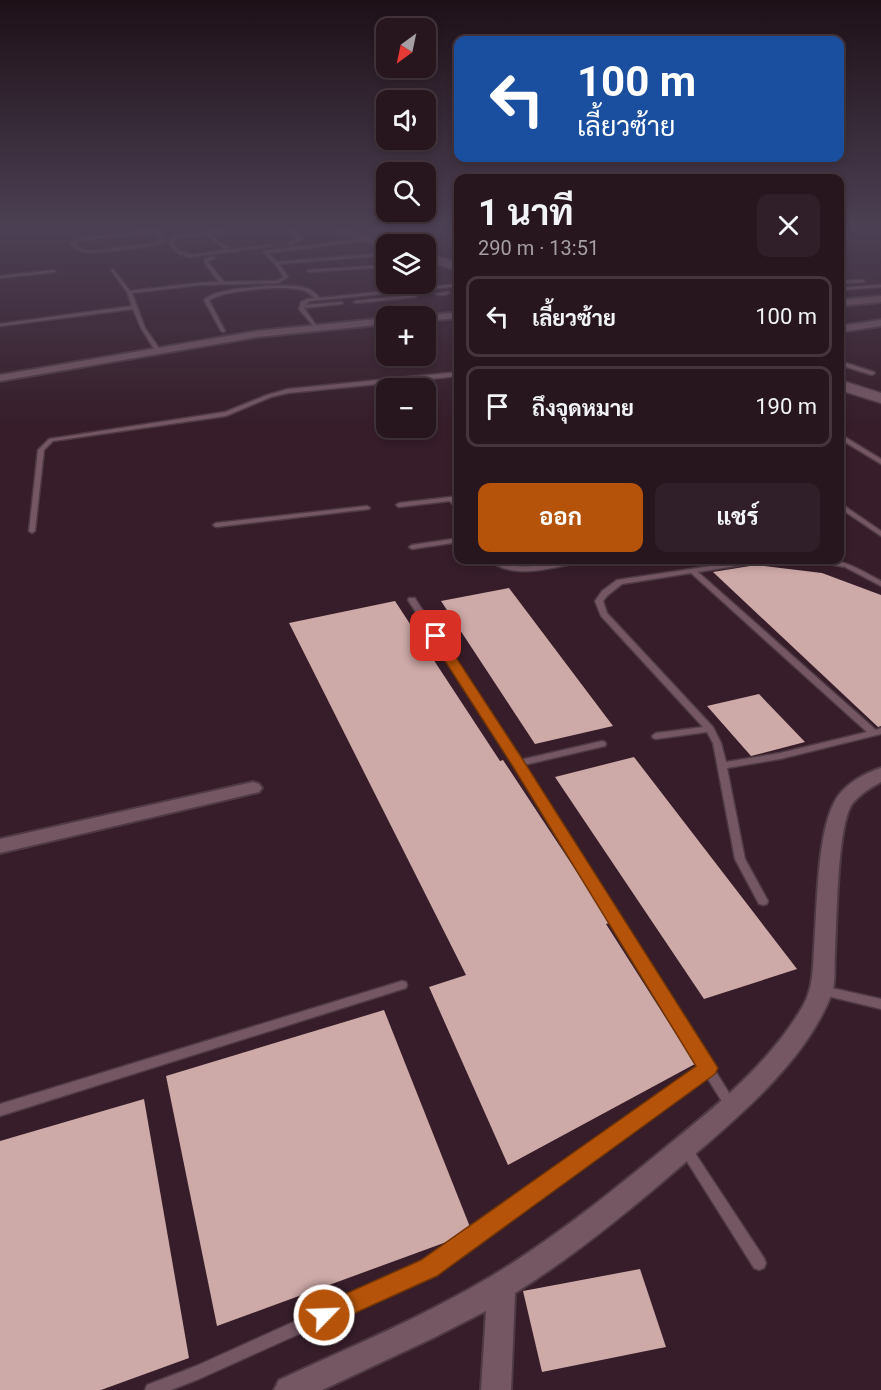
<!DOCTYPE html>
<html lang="th">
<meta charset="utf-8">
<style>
:root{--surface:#28161f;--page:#301f28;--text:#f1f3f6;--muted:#a59fa4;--line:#44353d;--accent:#b45309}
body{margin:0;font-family:Roboto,Sarabun,sans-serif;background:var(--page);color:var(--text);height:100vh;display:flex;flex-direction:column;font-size:22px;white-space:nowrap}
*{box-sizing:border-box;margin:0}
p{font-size:20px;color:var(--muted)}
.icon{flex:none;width:33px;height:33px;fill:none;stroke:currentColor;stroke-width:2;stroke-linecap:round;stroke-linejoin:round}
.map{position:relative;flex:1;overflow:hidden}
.drawer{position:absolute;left:454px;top:174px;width:390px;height:390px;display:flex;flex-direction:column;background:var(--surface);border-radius:12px;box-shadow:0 3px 9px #0003,0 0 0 2px var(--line)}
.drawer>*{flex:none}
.guide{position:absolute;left:454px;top:36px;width:390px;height:126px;border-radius:12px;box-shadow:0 3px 9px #0003,0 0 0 2px var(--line);background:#1a4fa0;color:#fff;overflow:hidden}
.needle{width:39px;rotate:213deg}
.fabs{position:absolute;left:376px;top:18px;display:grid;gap:12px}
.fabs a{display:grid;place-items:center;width:60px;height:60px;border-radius:12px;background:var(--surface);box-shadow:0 3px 9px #0003,0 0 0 2px var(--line);font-size:30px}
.pin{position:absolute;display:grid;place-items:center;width:51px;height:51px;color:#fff;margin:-26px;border-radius:12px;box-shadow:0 3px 9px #0006}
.me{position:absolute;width:66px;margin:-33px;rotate:66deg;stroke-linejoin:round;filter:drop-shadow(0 0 4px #0008)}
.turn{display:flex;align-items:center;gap:21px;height:126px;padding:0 24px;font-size:27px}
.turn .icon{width:78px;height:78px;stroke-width:2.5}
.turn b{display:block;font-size:42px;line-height:51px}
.round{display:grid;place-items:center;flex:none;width:63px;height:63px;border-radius:12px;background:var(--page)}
.overview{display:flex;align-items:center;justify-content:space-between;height:102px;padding:0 24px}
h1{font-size:36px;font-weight:700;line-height:45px}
.cta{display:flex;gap:12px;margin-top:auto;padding:12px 24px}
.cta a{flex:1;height:69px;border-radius:12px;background:var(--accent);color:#fff;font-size:24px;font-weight:700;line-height:69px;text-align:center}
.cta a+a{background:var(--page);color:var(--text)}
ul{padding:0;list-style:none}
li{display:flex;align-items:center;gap:18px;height:81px;margin:0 12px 9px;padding:0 12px;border:3px solid var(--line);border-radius:12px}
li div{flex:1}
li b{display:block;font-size:22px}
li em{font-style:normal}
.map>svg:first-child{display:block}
.building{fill:#cda9a7}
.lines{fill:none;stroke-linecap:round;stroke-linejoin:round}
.lane-casing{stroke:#4f3a44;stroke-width:3}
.street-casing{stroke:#4f3a44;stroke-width:4}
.secondary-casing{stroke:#4f3a44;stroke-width:3}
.lane{fill:#745763;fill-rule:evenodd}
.street{fill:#745763;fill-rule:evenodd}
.secondary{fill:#745763;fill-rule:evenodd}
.route{fill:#b45309;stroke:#753606;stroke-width:1.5}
</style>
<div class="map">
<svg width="881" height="1390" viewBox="0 0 881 1390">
<rect width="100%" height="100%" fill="#361d29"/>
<!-- building -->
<g class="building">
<polygon points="756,565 822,573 881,595 881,726 878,727 713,572"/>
<polygon points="509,588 613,726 535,744 441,601"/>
<polygon points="395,601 500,761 503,760 594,898 609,923 606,924 695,1064 508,1165 429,987 466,975 289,623"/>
<polygon points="759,694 805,742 751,756 707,706"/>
<polygon points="634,757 797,969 704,999 555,777"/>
<polygon points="384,1010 470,1227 452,1240 217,1326 166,1076"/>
<polygon points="144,1099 189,1358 101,1390 0,1390 0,1141"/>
<polygon points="640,1269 666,1347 542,1372 523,1291"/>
</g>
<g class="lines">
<!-- lane casing -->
<g class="lane-casing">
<g id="lane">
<path d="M147,231h12l7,10c-12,6 -72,14 -85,10 -4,-1 -8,-5 -11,-8l11,-5zM156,232l6,8 -8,3 -63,8 -10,-2 -6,-6 7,-3z"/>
<path d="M216,231h9l-2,1 -13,2 20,16 41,-5 2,1 -83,11 -11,-3 -9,-9v-6l5,-3zM206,234l20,16 -36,5 -9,-3 -7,-7v-5l3,-2z"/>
<polygon points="289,231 293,231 303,239 291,245 289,245 289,243 298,239"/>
<polygon points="370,238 371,240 268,253 277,262 387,253 387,255 279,264 288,277 278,283 199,285 132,293 145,328 161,351 158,353 156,352 141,328 133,309 0,326 0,324 132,306 127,292 111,270 113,269 130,291 199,283 219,282 204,262 205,259 214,256 215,258 208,261 208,262 224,282 277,281 284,277 275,264 264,253 264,251"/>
<polygon points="387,265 387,267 309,272 307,271 309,270"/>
<polygon points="54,270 56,272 0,278 0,276"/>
<polygon points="864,280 864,282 862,282 840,283 840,281"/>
<path d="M459,284v2l-149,15 -5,4 36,-3 2,1 -2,1 -37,4 14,20 -2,1 -17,-20 2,-7 6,-3 8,-1c-4,-3 -7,-6 -12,-8 -20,-5 -77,0 -94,10l16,31 -2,1 -2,-1 -17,-31c2,-2 5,-4 8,-5 15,-7 82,-13 97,-6 4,2 8,6 11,9z"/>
<polygon points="881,285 881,287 840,290 840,288"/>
<path d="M449,292v1c-3,2 -10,3 -13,1z"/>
<polygon points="414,295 416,296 416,297 356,303 354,302 356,301"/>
<polygon points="840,361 874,372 875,373 872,375 840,365"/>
<polygon points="459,372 459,376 288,393 271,397 226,416 53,441 44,450 35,531 32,533 29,531 38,450 49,439 225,412 267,395 288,389"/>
<polygon points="840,434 881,459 881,464 840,439"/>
<polygon points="459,496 459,500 456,500 459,504 459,511 457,510 450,501 399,507 396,505 399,503"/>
<polygon points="840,503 881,531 881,536 840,508"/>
<polygon points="367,506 370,508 369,509 216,527 213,525 216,523"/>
<polygon points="459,538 459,542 412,549 409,547 412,545"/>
<path d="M489,560c9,-1 16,5 26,6 24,3 47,-9 70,-6l-3,2c-29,5 -68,19 -93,-2z"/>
<path d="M751,560h13l-3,2 -63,10 178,158 5,-2v6l-101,25 -53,9 18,91 23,42 -1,3 -4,1 -4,-1 -24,-45 -22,-116 -6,-11 -51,7 -3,-1 -1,-2 4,-3 47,-6 -102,-111 -6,-15 7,-10 15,-11zM691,573l176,159 -87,21 -54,9 -5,-19 -8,-16 -106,-114 -4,-12 5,-6 14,-11z"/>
<path d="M813,560c28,-3 44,8 68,21v5l-36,-19 -29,-5z"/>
<polygon points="409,598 415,598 416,600 520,760 602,741 605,742 606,744 605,746 524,765 736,1104 734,1108 730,1109 726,1108 706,1076 434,1273 199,1379 171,1390 145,1390 147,1385 196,1366 424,1263 700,1067 514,764 408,600"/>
<polygon points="402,981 406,982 407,985 406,988 0,1116 0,1104"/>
<polygon points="823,986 881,999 881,1009 819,994 817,991 819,988"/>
<polygon points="685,1142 689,1144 764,1258 766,1263 764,1268 759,1270 754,1268 681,1152 679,1148 681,1144"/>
</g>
</g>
<!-- street casing -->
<g class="street-casing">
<g id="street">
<polygon points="881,296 881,302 840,306 840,300"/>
<polygon points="459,312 459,318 426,321 426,316 422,316"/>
<polygon points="387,318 387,324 257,337 0,381 0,375 257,331"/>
<polygon points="881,320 881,326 840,332 840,326"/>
<path d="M881,768v14c-11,6 -21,12 -29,22 -15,22 -15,118 -17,148 -1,13 1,29 -3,41 -26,69 -96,126 -151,173 -53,46 -107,90 -166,127l-4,97h-30l5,-79 -53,27 -111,52h-48l5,-10c71,-33 144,-63 211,-103 65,-39 124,-87 182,-135 48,-39 99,-81 131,-136 10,-18 10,-37 11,-57 3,-39 3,-114 20,-146 8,-17 30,-30 47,-35z"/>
<polygon points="253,782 259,784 262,788 259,792 0,853 0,839"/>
</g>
</g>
<!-- secondary casing -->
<g class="secondary-casing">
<g id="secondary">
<polygon points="336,231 353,231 393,244 387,244 387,249"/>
<polygon points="426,253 459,263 459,271 426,261"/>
<polygon points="840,380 881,393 881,403 840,390"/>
</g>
</g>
<!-- lane -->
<use href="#lane" class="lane"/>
<!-- street -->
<use href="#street" class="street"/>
<!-- secondary -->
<use href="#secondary" class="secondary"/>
</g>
<!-- sky -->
<linearGradient id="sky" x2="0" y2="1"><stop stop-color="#1e1017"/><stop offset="0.54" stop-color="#4c4054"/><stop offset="1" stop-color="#4c4054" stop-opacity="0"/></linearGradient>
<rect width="881" height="425" fill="url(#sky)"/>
<!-- route -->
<polygon class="route" points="436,633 442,636 523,760 718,1068 715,1074 437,1276 324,1327 316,1323 313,1315 316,1307 421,1260 696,1066 512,765 429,636"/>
</svg>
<div class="fabs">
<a><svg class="needle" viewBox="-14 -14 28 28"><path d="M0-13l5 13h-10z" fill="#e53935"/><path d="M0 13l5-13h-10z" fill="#a59fa4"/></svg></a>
<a><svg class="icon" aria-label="sound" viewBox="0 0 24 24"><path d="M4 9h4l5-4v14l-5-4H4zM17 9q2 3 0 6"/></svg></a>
<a><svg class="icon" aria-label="search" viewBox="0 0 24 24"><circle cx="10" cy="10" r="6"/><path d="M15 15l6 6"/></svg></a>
<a><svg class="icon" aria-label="layers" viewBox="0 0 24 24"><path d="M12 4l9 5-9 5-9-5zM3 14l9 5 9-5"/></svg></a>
<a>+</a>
<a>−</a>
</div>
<div class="pin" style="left:436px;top:636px;background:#d93025"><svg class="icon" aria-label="arrive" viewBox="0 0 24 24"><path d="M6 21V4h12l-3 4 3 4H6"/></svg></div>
<svg class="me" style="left:324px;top:1315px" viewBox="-20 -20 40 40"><circle r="17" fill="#b45309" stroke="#fff" stroke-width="3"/><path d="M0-11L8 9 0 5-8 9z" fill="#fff"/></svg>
<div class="guide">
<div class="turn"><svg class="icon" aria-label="left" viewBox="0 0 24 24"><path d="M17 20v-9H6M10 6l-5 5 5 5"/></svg><div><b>100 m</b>เลี้ยวซ้าย</div></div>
</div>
<section class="drawer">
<div class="overview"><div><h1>1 นาที</h1><p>290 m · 13:51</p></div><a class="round"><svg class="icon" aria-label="close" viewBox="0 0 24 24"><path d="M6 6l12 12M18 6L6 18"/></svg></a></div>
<ul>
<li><svg class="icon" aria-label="left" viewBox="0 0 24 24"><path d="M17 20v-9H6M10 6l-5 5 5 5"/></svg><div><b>เลี้ยวซ้าย</b></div><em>100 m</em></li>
<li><svg class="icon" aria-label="arrive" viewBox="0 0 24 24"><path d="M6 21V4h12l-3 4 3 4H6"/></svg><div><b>ถึงจุดหมาย</b></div><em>190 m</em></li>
</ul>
<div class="cta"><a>ออก</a><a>แชร์</a></div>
</section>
</div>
